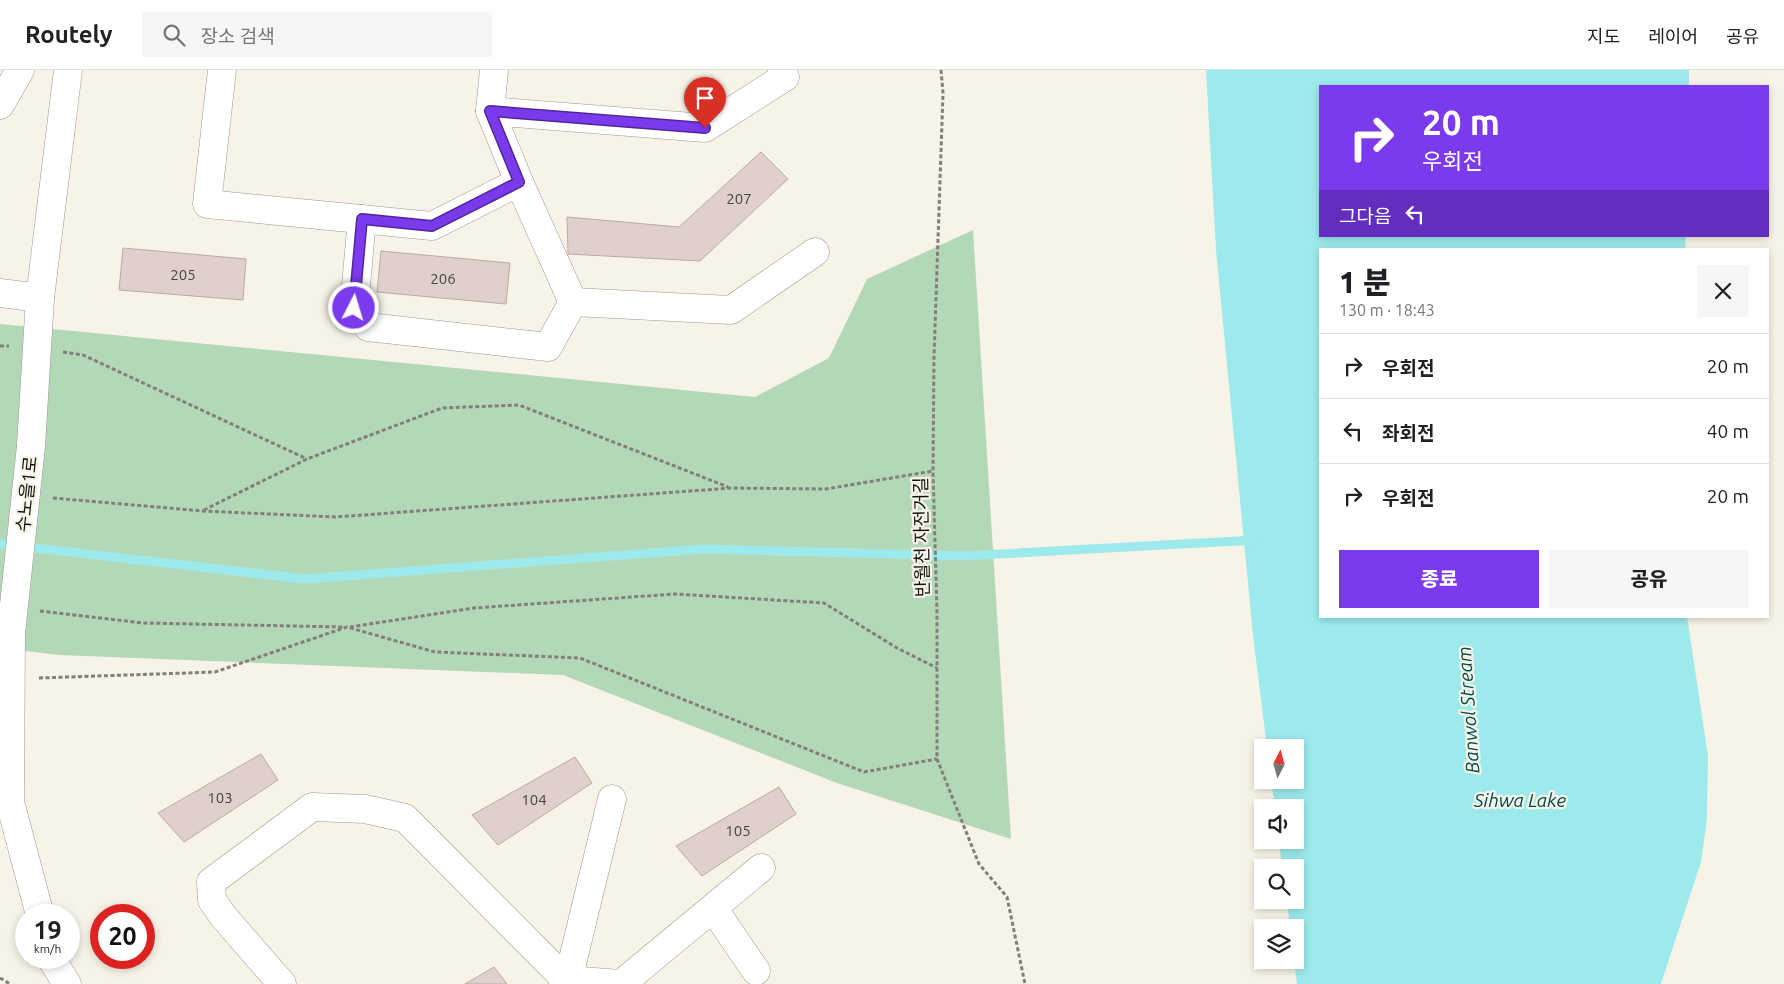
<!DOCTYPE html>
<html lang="ko">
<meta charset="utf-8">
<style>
:root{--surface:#fff;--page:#f6f6f6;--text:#202124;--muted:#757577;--line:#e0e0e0;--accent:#7c3aed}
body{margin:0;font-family:Ubuntu,"Noto Sans KR",sans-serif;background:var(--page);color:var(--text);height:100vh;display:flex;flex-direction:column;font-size:19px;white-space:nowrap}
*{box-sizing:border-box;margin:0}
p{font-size:16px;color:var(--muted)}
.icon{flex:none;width:28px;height:28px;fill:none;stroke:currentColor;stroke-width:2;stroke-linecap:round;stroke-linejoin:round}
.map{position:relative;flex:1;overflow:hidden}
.drawer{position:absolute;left:1319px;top:178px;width:450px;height:370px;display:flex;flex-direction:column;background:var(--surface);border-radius:0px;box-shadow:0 2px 8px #0003}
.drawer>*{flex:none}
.top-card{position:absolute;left:1319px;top:15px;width:450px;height:152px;border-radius:0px;box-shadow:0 2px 8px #0003;background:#7c3aed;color:#fff;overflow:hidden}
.needle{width:32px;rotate:6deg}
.fabs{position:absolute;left:1254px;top:669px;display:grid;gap:10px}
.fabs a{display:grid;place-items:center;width:50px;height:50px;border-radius:0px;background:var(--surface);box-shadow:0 2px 8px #0003;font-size:25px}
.speed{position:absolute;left:15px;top:834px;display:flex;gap:10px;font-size:25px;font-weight:700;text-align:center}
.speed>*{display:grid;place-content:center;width:65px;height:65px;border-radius:50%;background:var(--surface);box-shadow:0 2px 8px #0003;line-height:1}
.speed small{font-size:12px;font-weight:400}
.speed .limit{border:8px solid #d22;background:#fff;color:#111}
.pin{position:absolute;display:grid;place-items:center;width:42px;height:42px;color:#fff;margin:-51px -21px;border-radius:50% 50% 50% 0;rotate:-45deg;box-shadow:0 0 5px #0007}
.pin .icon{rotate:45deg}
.me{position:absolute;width:55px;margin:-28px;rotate:5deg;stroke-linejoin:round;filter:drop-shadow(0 0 4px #0008)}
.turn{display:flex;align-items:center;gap:18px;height:105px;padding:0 20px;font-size:22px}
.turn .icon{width:65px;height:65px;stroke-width:2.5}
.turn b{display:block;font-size:35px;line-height:42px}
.then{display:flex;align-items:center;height:48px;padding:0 20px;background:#0003;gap:10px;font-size:19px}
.round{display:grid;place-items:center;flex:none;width:52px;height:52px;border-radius:0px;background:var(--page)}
.headline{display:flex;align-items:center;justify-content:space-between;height:85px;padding:0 20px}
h1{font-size:30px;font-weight:800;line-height:38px}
.cta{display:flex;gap:10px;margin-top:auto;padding:10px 20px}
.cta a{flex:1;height:58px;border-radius:0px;background:var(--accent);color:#fff;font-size:20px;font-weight:800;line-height:58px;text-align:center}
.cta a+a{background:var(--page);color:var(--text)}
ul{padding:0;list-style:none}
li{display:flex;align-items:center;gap:15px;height:65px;padding:0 20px;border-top:1px solid var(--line)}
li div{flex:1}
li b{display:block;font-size:19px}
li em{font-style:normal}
header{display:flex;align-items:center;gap:30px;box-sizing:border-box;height:70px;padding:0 25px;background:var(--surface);border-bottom:1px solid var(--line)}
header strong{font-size:24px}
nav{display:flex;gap:28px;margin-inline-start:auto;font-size:18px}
.search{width:350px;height:45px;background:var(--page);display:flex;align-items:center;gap:12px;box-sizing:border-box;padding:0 18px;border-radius:0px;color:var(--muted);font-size:19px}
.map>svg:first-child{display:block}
.green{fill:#b3d8b8}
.water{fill:#9ceaec}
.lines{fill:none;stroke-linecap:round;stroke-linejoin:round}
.stream{stroke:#9ceaec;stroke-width:9}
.building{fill:#dfd0cc;stroke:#b8aaa6}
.minor-casing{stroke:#9d998e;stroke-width:29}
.path{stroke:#827f77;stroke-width:3;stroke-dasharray:4 2.5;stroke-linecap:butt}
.minor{stroke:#fff;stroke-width:28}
.minor-bridge-casing{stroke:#9d998e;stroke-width:29;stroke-linecap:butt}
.minor-bridge{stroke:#fff;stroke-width:28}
.route-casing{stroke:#51269a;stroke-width:12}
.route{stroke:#7c3aed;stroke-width:9}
.labels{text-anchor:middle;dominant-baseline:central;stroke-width:4.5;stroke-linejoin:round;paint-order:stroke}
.number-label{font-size:15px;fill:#47423e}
.street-label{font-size:18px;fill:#14130f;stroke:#f7f3e7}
.water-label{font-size:19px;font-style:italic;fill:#004b4d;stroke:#f7f3e7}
</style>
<header>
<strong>Routely</strong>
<div class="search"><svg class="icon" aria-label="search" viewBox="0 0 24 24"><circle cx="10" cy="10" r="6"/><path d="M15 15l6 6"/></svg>장소 검색</div>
<nav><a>지도</a><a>레이어</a><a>공유</a></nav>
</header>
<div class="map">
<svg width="1784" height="914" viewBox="0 0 1784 914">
<rect width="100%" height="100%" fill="#f7f3e7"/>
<!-- green -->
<polygon class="green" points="973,160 1011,769 837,713 563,605 59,585 0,578 0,254 755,327 829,288 867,209"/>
<!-- water -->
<polygon class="water" points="1206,0 1689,0 1689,16 1320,16 1320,166 1686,166 1685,179 1320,179 1320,546 1687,546 1708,686 1707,749 1701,792 1661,914 1297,914 1294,890 1295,858 1290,857 1287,830 1295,830 1295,798 1282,797 1279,770 1295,770 1295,738 1275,737 1271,710 1295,710 1295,678 1267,677 1253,565 1216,180"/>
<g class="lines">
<!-- stream -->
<polyline class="stream" points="0,474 305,509 704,479 963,486 1256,470"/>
</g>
<!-- building -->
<g class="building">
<polygon points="761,82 788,109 700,191 568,184 567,147 679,157"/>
<polygon points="123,178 246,189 243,230 119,220"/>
<polygon points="381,181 510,193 506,234 377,222"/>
<polygon points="261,684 278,710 184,772 158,743"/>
<polygon points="575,687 592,713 498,775 472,745"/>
<polygon points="779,717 796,744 702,806 676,776"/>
<polygon points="494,897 507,914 465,914"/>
</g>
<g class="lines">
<!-- minor casing -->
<g class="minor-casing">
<g id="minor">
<polyline points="222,0 207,134 432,156 519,112"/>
<polyline points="494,0 490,41 519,112 573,232"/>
<polyline points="0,35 20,0"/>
<polyline points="490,41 705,58 785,7 782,0"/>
<polyline points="362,149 354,238 368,257 548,277 573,232"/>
<polyline points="0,223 40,228"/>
<polyline points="573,232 731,240 815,182"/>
<polyline points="31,376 40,228 68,0"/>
<polyline points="11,563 10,732 40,845"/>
<polyline points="713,838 756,901"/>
<polyline points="51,888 67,914"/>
<polyline points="568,910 620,914"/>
<polyline points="282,914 223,846 212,830 211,812 312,737 365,739 405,748 570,914"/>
<polyline points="563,914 568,910 612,729"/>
<polyline points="621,914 761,798"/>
</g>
</g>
<!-- path -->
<g class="path">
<polyline points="941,0 943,23 934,287 933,401 937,542 937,689 979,794 1007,827 1025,914"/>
<polyline points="0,276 9,276"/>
<polyline points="63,282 83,285 307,389"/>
<polyline points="53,428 203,441 336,447 731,418 826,419 933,401"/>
<polyline points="204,440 307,389 442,338 519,335 728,417"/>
<polyline points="40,541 143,553 343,557"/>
<polyline points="350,557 474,538 675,524 824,533 897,578 937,598"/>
<polyline points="39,608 215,602 347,557 435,582 580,588 864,702 937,689"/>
<polyline points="0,908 10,914"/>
</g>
<!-- minor -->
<use href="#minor" class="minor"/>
<!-- minor-bridge casing -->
<g class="minor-bridge-casing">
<polyline id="minor-bridge" points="11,563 31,376"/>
</g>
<!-- minor-bridge -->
<use href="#minor-bridge" class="minor-bridge"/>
</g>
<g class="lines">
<!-- route casing -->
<g class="route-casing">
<polyline id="route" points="354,238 362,149 432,156 519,112 490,41 705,58"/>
</g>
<!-- route -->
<use href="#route" class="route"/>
</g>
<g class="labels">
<!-- number labels -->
<g class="number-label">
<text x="739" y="128">207</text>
<text x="183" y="204">205</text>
<text x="443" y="208">206</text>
<text x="220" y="727">103</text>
<text x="534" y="729">104</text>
<text x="738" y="760">105</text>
</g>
<!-- street labels -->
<g class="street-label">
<text transform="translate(26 424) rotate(-84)">수노을1로</text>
<text transform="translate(921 467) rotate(-91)">반월천 자전거길</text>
</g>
<!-- water labels -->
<g class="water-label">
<text transform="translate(1468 640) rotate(-94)">Banwol Stream</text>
<text x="1520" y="730">Sihwa Lake</text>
</g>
</g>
</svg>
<div class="fabs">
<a><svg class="needle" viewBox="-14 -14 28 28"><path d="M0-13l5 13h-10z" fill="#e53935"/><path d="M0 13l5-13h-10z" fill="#757577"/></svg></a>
<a><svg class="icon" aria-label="sound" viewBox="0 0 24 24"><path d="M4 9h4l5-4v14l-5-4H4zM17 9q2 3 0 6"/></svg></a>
<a><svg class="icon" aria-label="search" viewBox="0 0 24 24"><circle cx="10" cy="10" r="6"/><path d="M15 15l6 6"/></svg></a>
<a><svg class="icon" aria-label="layers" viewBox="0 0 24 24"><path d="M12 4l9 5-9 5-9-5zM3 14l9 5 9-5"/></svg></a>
</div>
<div class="speed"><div>19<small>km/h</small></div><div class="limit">20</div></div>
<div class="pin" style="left:705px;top:58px;background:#d93025"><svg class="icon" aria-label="arrive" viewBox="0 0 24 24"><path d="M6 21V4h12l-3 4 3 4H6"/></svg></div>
<svg class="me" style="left:354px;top:238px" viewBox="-20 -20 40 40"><circle r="17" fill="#7c3aed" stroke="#fff" stroke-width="3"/><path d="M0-11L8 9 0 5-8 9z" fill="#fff"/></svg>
<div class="top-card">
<div class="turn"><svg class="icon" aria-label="right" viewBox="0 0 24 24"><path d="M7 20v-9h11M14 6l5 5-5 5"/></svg><div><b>20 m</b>우회전</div></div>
<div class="then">그다음<svg class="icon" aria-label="left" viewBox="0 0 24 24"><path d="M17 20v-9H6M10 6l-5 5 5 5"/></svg></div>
</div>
<section class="drawer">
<div class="headline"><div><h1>1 분</h1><p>130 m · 18:43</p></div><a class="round"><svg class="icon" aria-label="close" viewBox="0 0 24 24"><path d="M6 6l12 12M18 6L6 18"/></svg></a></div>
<ul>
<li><svg class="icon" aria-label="right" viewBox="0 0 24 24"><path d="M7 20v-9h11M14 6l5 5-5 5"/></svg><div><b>우회전</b></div><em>20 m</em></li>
<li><svg class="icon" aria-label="left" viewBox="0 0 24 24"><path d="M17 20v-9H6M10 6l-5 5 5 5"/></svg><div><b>좌회전</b></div><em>40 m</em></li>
<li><svg class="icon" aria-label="right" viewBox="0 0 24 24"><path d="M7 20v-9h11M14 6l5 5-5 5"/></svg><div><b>우회전</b></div><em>20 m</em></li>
</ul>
<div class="cta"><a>종료</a><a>공유</a></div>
</section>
</div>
